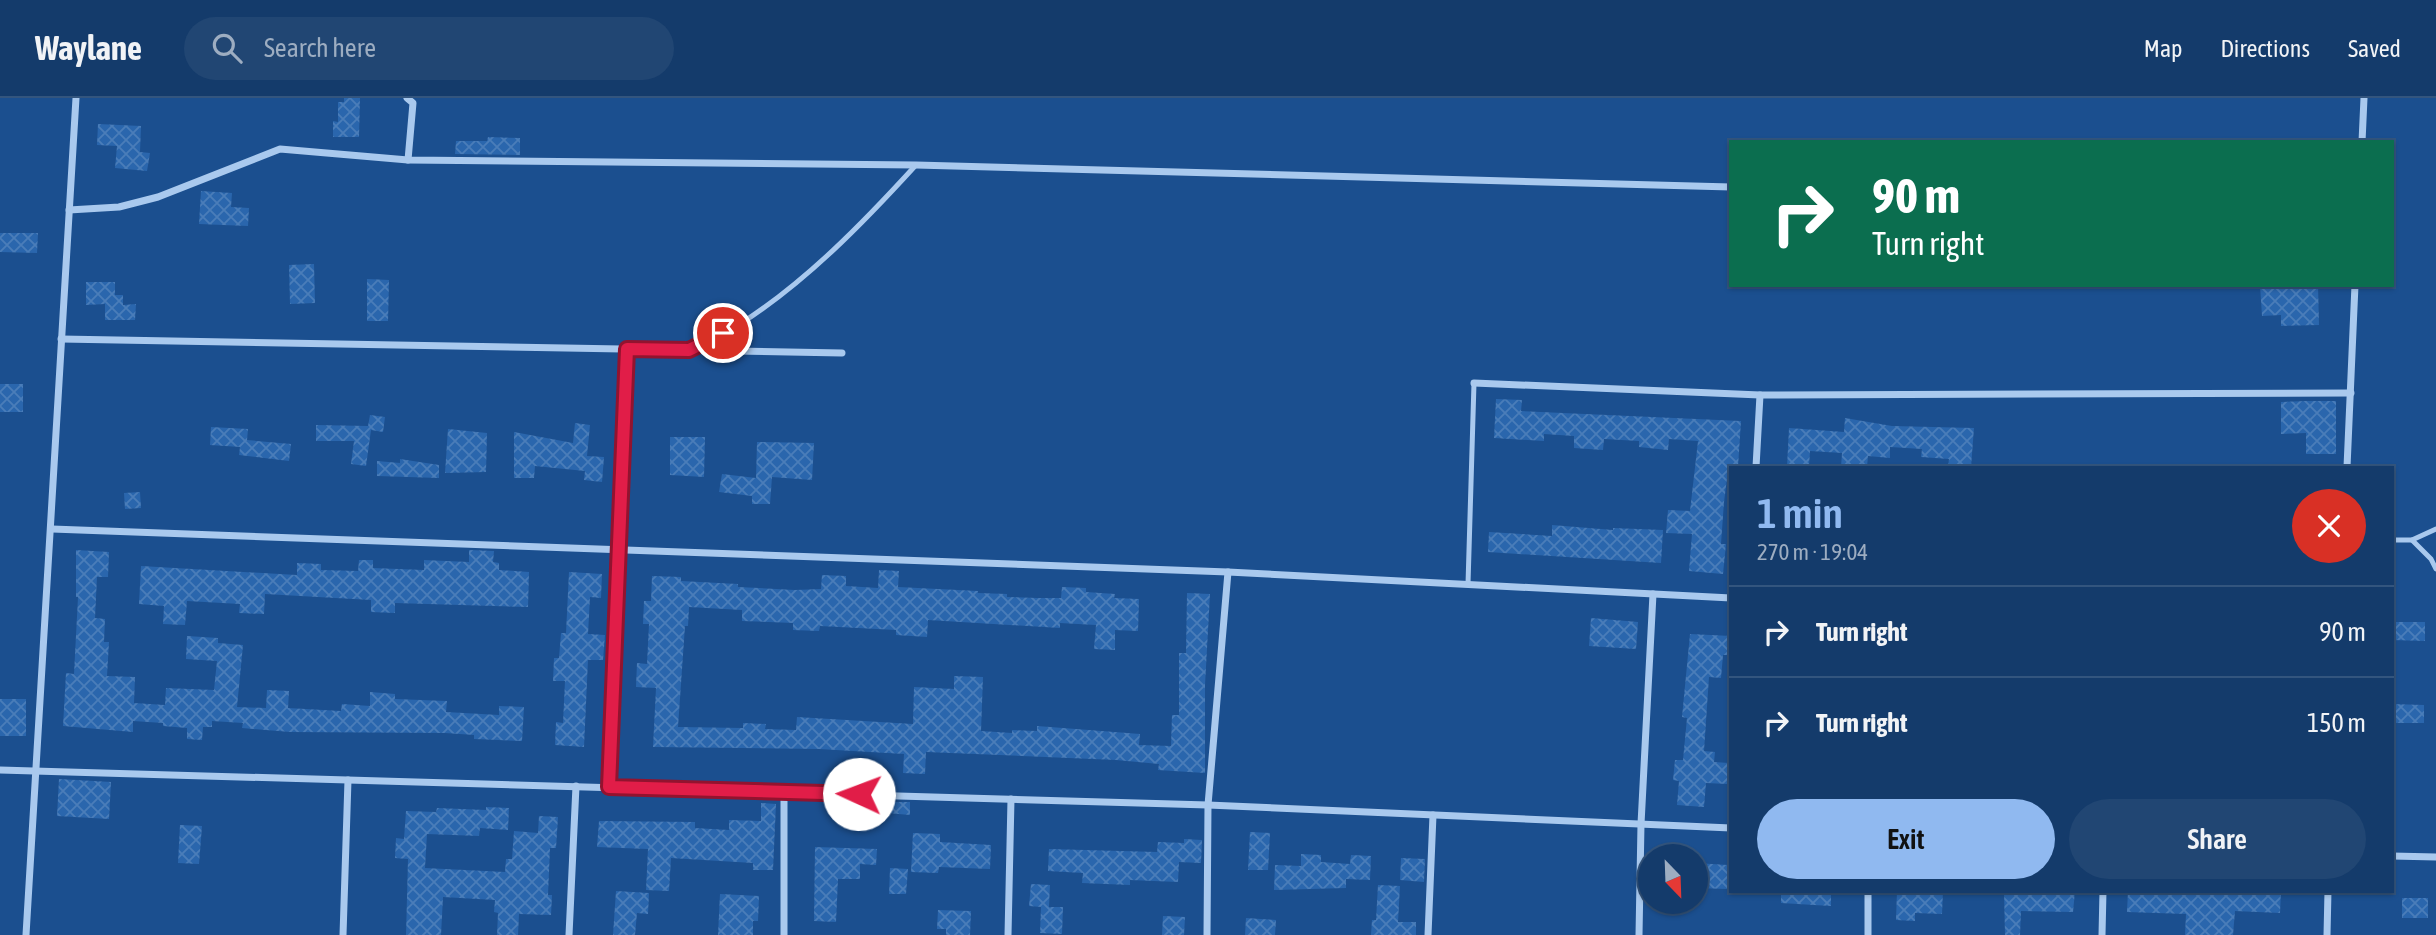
<!DOCTYPE html>
<meta charset="utf-8">
<style>
:root{--surface:#143b6b;--page:#214673;--text:#f1f3f6;--muted:#9dadc1;--line:#33557e;--accent:#90b9f0}
body{margin:0;font-family:"Asap Condensed",sans-serif;background:var(--page);color:var(--text);height:100vh;display:flex;flex-direction:column;font-size:26px;white-space:nowrap}
*{box-sizing:border-box;margin:0}
p{font-size:23px;color:var(--muted)}
.icon{flex:none;width:38px;height:38px;fill:none;stroke:currentColor;stroke-width:2;stroke-linecap:round;stroke-linejoin:round}
.map{position:relative;flex:1;overflow:hidden}
.side{position:absolute;left:1729px;top:368px;width:665px;height:427px;display:flex;flex-direction:column;background:var(--surface);border-radius:0px;box-shadow:0 2px 5px #0004,0 0 0 2px var(--line)}
.side>*{flex:none}
.banner{position:absolute;left:1729px;top:42px;width:665px;height:147px;border-radius:0px;box-shadow:0 2px 5px #0004,0 0 0 2px var(--line);background:#0b6e4f;color:#fff;overflow:hidden}
.needle{width:46px;rotate:157deg}
.buttons{position:absolute;left:1638px;top:746px;display:grid;gap:14px}
.buttons a{display:grid;place-items:center;width:70px;height:70px;border-radius:50%;background:var(--surface);box-shadow:0 2px 5px #0004,0 0 0 2px var(--line);font-size:35px}
.pin{position:absolute;display:grid;place-items:center;width:60px;height:60px;color:#fff;margin:-30px;border:4px solid #fff;border-radius:50%;box-shadow:0 2px 7px #0007}
.me{position:absolute;width:77px;margin:-38px;rotate:272deg;stroke-linejoin:round;filter:drop-shadow(0 0 5px #0008)}
.turn{display:flex;align-items:center;gap:24px;height:147px;padding:0 28px;font-size:32px}
.turn .icon{width:91px;height:91px;stroke-width:2.5}
.turn b{display:block;font-size:49px;line-height:60px}
.round{display:grid;place-items:center;flex:none;width:74px;height:74px;border-radius:37px;background:var(--page)}
.overview{display:flex;align-items:center;justify-content:space-between;height:119px;padding:0 28px}
h1{font-size:42px;font-weight:600;line-height:52px;color:var(--accent)}
.cta{display:flex;gap:14px;margin-top:auto;padding:14px 28px}
.cta a{flex:1;height:80px;border-radius:42px;background:var(--accent);color:#111;font-size:28px;font-weight:600;line-height:80px;text-align:center}
.cta a+a{background:var(--page);color:var(--text)}
ul{padding:0;list-style:none}
li{display:flex;align-items:center;gap:21px;height:91px;padding:0 28px;border-top:2px solid var(--line)}
li div{flex:1}
li b{display:block;font-size:26px}
li em{font-style:normal}
header{display:flex;align-items:center;gap:42px;box-sizing:border-box;height:98px;padding:0 35px;background:var(--surface);border-bottom:2px solid var(--line)}
header strong{font-size:33px}
nav{display:flex;gap:38px;margin-inline-start:auto;font-size:24px}
.search{width:490px;height:63px;background:var(--page);display:flex;align-items:center;gap:18px;box-sizing:border-box;padding:0 24px;border-radius:38px;color:var(--muted);font-size:26px}
.map>svg:first-child{display:block}
.building{fill:url(#building-cross-hatch)}
.lines{fill:none;stroke-linecap:round;stroke-linejoin:round}
.lane{stroke:#a9c9ee;stroke-width:5}
.street{stroke:#a9c9ee;stroke-width:7}
.route-casing{stroke:#92132f;stroke-width:18}
.route{stroke:#e11d48;stroke-width:12}
</style>
<header>
<strong>Waylane</strong>
<div class="search"><svg class="icon" aria-label="search" viewBox="0 0 24 24"><circle cx="10" cy="10" r="6"/><path d="M15 15l6 6"/></svg>Search here</div>
<nav><a>Map</a><a>Directions</a><a>Saved</a></nav>
</header>
<div class="map">
<svg width="2436" height="837" viewBox="0 0 2436 837">
<defs>
<pattern id="building-cross-hatch" width="8" height="8" patternUnits="userSpaceOnUse" patternTransform="scale(1.75)"><rect width="8" height="8" fill="#2a66ad"/><path d="M0 0l8 8M0 8l8-8" fill="none" stroke="#4a7db9"/></pattern>
</defs>
<rect width="100%" height="100%" fill="#1b4f8f"/>
<!-- building -->
<g class="building">
<polygon points="344,0 360,0 359,39 333,39 333,23 338,24 338,4 344,4"/>
<polygon points="98,26 141,28 140,54 150,55 147,73 115,70 117,48 97,47"/>
<polygon points="488,39 520,40 520,57 455,56 456,43 487,43"/>
<polygon points="201,93 232,95 231,109 249,110 248,128 199,126"/>
<polygon points="0,135 38,135 37,155 0,154"/>
<polygon points="314,166 315,205 290,206 289,167"/>
<polygon points="367,181 389,182 388,223 367,223"/>
<polygon points="86,184 115,184 115,197 123,197 123,207 136,206 135,222 105,222 105,206 86,207"/>
<polygon points="2260,187 2318,187 2319,227 2281,228 2281,217 2262,218"/>
<rect x="0" y="286" width="23" height="28"/>
<polygon points="1496,301 1522,302 1521,313 1741,323 1738,369 1728,373 1724,404 1721,446 1726,446 1723,476 1689,473 1692,436 1666,435 1668,412 1690,413 1698,343 1669,341 1668,352 1639,349 1639,343 1604,341 1603,352 1574,350 1574,338 1544,336 1544,343 1494,340"/>
<polygon points="2306,303 2336,303 2336,356 2306,356 2306,335 2281,336 2281,304"/>
<polygon points="370,317 385,319 383,334 371,332 366,368 351,366 354,343 316,343 316,327 368,328"/>
<polygon points="1845,320 1892,328 1974,330 1971,369 1948,369 1949,361 1921,359 1922,351 1890,349 1890,360 1868,358 1867,369 1841,369 1842,355 1810,353 1809,369 1787,369 1789,330 1844,334"/>
<polygon points="575,325 590,327 587,358 604,359 602,384 584,382 585,373 535,368 534,380 514,380 514,334 573,345"/>
<polygon points="211,329 248,331 247,342 291,346 289,363 239,357 240,349 210,347"/>
<polygon points="448,331 487,335 486,374 445,375"/>
<polygon points="670,339 705,339 704,379 670,377"/>
<polygon points="757,344 814,345 812,382 772,379 770,406 752,406 752,398 719,394 722,376 756,380"/>
<polygon points="400,361 439,367 439,380 377,378 377,363 400,365"/>
<polygon points="140,394 141,410 125,411 124,395"/>
<polygon points="1552,427 1613,432 1613,430 1663,432 1661,465 1488,454 1489,434 1552,438"/>
<polygon points="76,452 109,454 108,479 97,479 95,520 105,521 104,544 109,544 107,578 135,579 134,605 165,607 166,590 214,592 217,563 186,561 187,538 218,540 218,545 243,547 237,609 266,610 267,592 289,593 288,610 341,613 342,606 370,608 370,594 395,596 395,601 447,603 446,614 499,617 499,608 524,609 522,643 474,641 474,637 445,635 290,634 242,630 243,625 212,623 212,629 203,629 202,642 187,641 187,630 163,628 163,625 133,623 133,634 63,628 66,575 74,576 78,499 76,499"/>
<polygon points="469,452 494,453 493,464 499,465 499,472 529,474 528,509 395,505 395,515 371,514 371,502 265,496 264,516 239,515 240,506 187,503 185,527 163,526 164,508 139,506 141,468 297,477 297,465 321,466 321,472 358,473 359,462 373,462 373,470 424,472 424,462 469,464"/>
<polygon points="879,472 899,473 898,489 978,493 978,495 1007,496 1007,499 1037,500 1061,500 1062,489 1086,490 1086,494 1115,496 1114,500 1139,501 1138,533 1115,532 1115,552 1094,551 1096,527 1060,525 1060,530 928,522 927,539 896,537 896,532 820,528 819,533 793,532 793,525 742,523 742,512 689,509 688,528 685,528 678,629 743,630 743,625 766,626 765,631 796,632 797,619 913,626 914,589 954,591 954,578 983,579 981,633 1012,635 1012,632 1037,633 1037,628 1063,630 1140,636 1139,647 1171,648 1172,617 1179,617 1179,555 1186,555 1187,495 1210,496 1205,587 1205,675 1158,672 1159,666 1116,662 926,654 925,676 903,675 904,656 819,651 653,649 656,590 636,589 637,565 647,566 649,526 643,526 644,503 651,503 652,478 681,479 681,483 738,486 738,489 795,492 821,491 822,477 846,478 846,488 878,490"/>
<polygon points="569,474 602,476 601,500 590,499 588,536 605,537 603,562 588,562 584,649 555,647 556,624 563,625 565,583 553,583 554,560 559,560 561,535 566,535"/>
<polygon points="1591,520 1638,524 1636,551 1589,548"/>
<polygon points="2392,524 2425,524 2425,543 2392,542"/>
<polygon points="1690,536 1731,538 1731,557 1723,557 1721,580 1709,579 1704,653 1715,654 1714,664 1729,665 1727,686 1706,685 1704,709 1677,707 1679,683 1673,682 1675,662 1683,662 1687,620 1682,619"/>
<rect x="0" y="601" width="26" height="37"/>
<polygon points="2392,606 2424,607 2424,625 2392,625"/>
<polygon points="59,681 111,684 109,721 57,718"/>
<polygon points="888,704 910,704 910,717 887,715"/>
<polygon points="761,705 776,706 773,772 753,772 753,765 671,760 669,793 646,792 648,751 597,749 599,723 695,724 695,730 729,732 729,722 761,723"/>
<polygon points="486,709 509,710 508,732 480,730 479,738 427,736 425,770 505,774 506,761 512,761 514,733 538,735 539,718 558,719 556,750 550,750 548,797 552,797 551,817 519,816 518,837 497,837 498,815 494,814 495,802 443,799 441,837 406,837 408,761 395,760 396,740 404,741 406,713 436,714 437,710 486,712"/>
<polygon points="180,727 202,728 199,766 178,765"/>
<polygon points="1250,734 1270,735 1268,772 1248,772"/>
<polygon points="913,735 940,736 940,744 991,747 990,771 939,769 938,775 911,774"/>
<polygon points="1184,741 1202,742 1201,765 1179,764 1178,784 1130,782 1130,787 1082,785 1083,775 1048,773 1049,751 1157,754 1158,744 1184,745"/>
<polygon points="815,749 877,751 876,767 860,766 860,781 838,781 836,824 814,823"/>
<polygon points="1301,756 1321,757 1321,764 1350,766 1351,757 1371,758 1370,782 1346,781 1346,790 1274,792 1275,767 1301,768"/>
<polygon points="1401,760 1425,761 1424,784 1400,782"/>
<polygon points="1696,765 1728,767 1727,791 1696,790"/>
<polygon points="890,770 908,771 906,796 889,796"/>
<polygon points="1031,786 1050,787 1049,809 1063,809 1062,836 1040,835 1041,809 1029,808"/>
<polygon points="1378,787 1400,788 1398,824 1416,824 1416,837 1371,837 1372,822 1376,822"/>
<polygon points="616,793 649,795 648,816 637,815 635,837 613,837"/>
<polygon points="1781,793 1831,793 1831,808 1781,805"/>
<polygon points="1897,793 1943,793 1942,816 1915,815 1915,823 1896,822"/>
<polygon points="2004,793 2075,793 2073,814 2021,813 2020,837 2005,837"/>
<polygon points="2128,793 2281,793 2280,815 2235,813 2233,837 2185,837 2186,816 2127,814"/>
<polygon points="720,796 759,798 758,823 753,823 753,837 718,837"/>
<rect x="2402" y="800" width="26" height="20"/>
<polygon points="938,812 971,813 970,837 946,837 946,831 937,831"/>
<polygon points="1163,818 1185,819 1184,837 1162,837"/>
<polygon points="1246,820 1276,822 1275,837 1245,837"/>
</g>
<g class="lines">
<!-- lane -->
<g class="lane">
<path d="M691,251c16,-8 34,-16 49,-25 66,-42 124,-102 176,-159"/>
<polyline points="2392,442 2412,442 2431,461 2436,471"/>
<polyline points="2412,442 2436,431"/>
<polyline points="1468,486 1474,285"/>
</g>
<!-- street -->
<g class="street">
<polyline points="407,0 413,5 408,62"/>
<polyline points="2362,44 2364,0"/>
<polyline points="69,112 119,109 158,99 280,51 408,62 916,67 1731,89"/>
<polyline points="61,241 842,255"/>
<polyline points="1474,285 1760,297 2351,295"/>
<polyline points="1756,369 1760,297"/>
<polyline points="2347,369 2355,187"/>
<polyline points="52,431 1228,474 1731,500"/>
<polyline points="0,672 1208,707 1731,730"/>
<polyline points="609,689 627,251"/>
<polyline points="2392,758 2436,759"/>
<polyline points="1868,793 1868,837"/>
<polyline points="26,837 76,0"/>
<polyline points="343,837 348,682"/>
<polyline points="569,837 576,688"/>
<polyline points="784,837 784,694"/>
<polyline points="1008,837 1011,701"/>
<polyline points="1207,837 1208,707 1228,474"/>
<polyline points="1428,837 1433,717"/>
<polyline points="1639,837 1641,726 1653,496"/>
<polyline points="2102,837 2103,793"/>
<polyline points="2327,837 2328,793"/>
</g>
</g>
<g class="lines">
<!-- route casing -->
<g class="route-casing">
<polyline id="route" points="723,235 689,252 627,251 609,689 859,696"/>
</g>
<!-- route -->
<use href="#route" class="route"/>
</g>
</svg>
<div class="buttons">
<a><svg class="needle" viewBox="-14 -14 28 28"><path d="M0-13l5 13h-10z" fill="#e53935"/><path d="M0 13l5-13h-10z" fill="#9dadc1"/></svg></a>
</div>
<div class="pin" style="left:723px;top:235px;background:#d93025"><svg class="icon" aria-label="arrive" viewBox="0 0 24 24"><path d="M6 21V4h12l-3 4 3 4H6"/></svg></div>
<svg class="me" style="left:859px;top:696px" viewBox="-20 -20 40 40"><circle r="19" fill="#fff"/><path d="M0-13L10 11 0 6-10 11z" fill="#e11d48"/></svg>
<div class="banner">
<div class="turn"><svg class="icon" aria-label="right" viewBox="0 0 24 24"><path d="M7 20v-9h11M14 6l5 5-5 5"/></svg><div><b>90 m</b>Turn right</div></div>
</div>
<section class="side">
<div class="overview"><div><h1>1 min</h1><p>270 m · 19:04</p></div><a class="round" style="background:#d93025;color:#fff"><svg class="icon" aria-label="close" viewBox="0 0 24 24"><path d="M6 6l12 12M18 6L6 18"/></svg></a></div>
<ul>
<li><svg class="icon" aria-label="right" viewBox="0 0 24 24"><path d="M7 20v-9h11M14 6l5 5-5 5"/></svg><div><b>Turn right</b></div><em>90 m</em></li>
<li><svg class="icon" aria-label="right" viewBox="0 0 24 24"><path d="M7 20v-9h11M14 6l5 5-5 5"/></svg><div><b>Turn right</b></div><em>150 m</em></li>
</ul>
<div class="cta"><a>Exit</a><a>Share</a></div>
</section>
</div>
